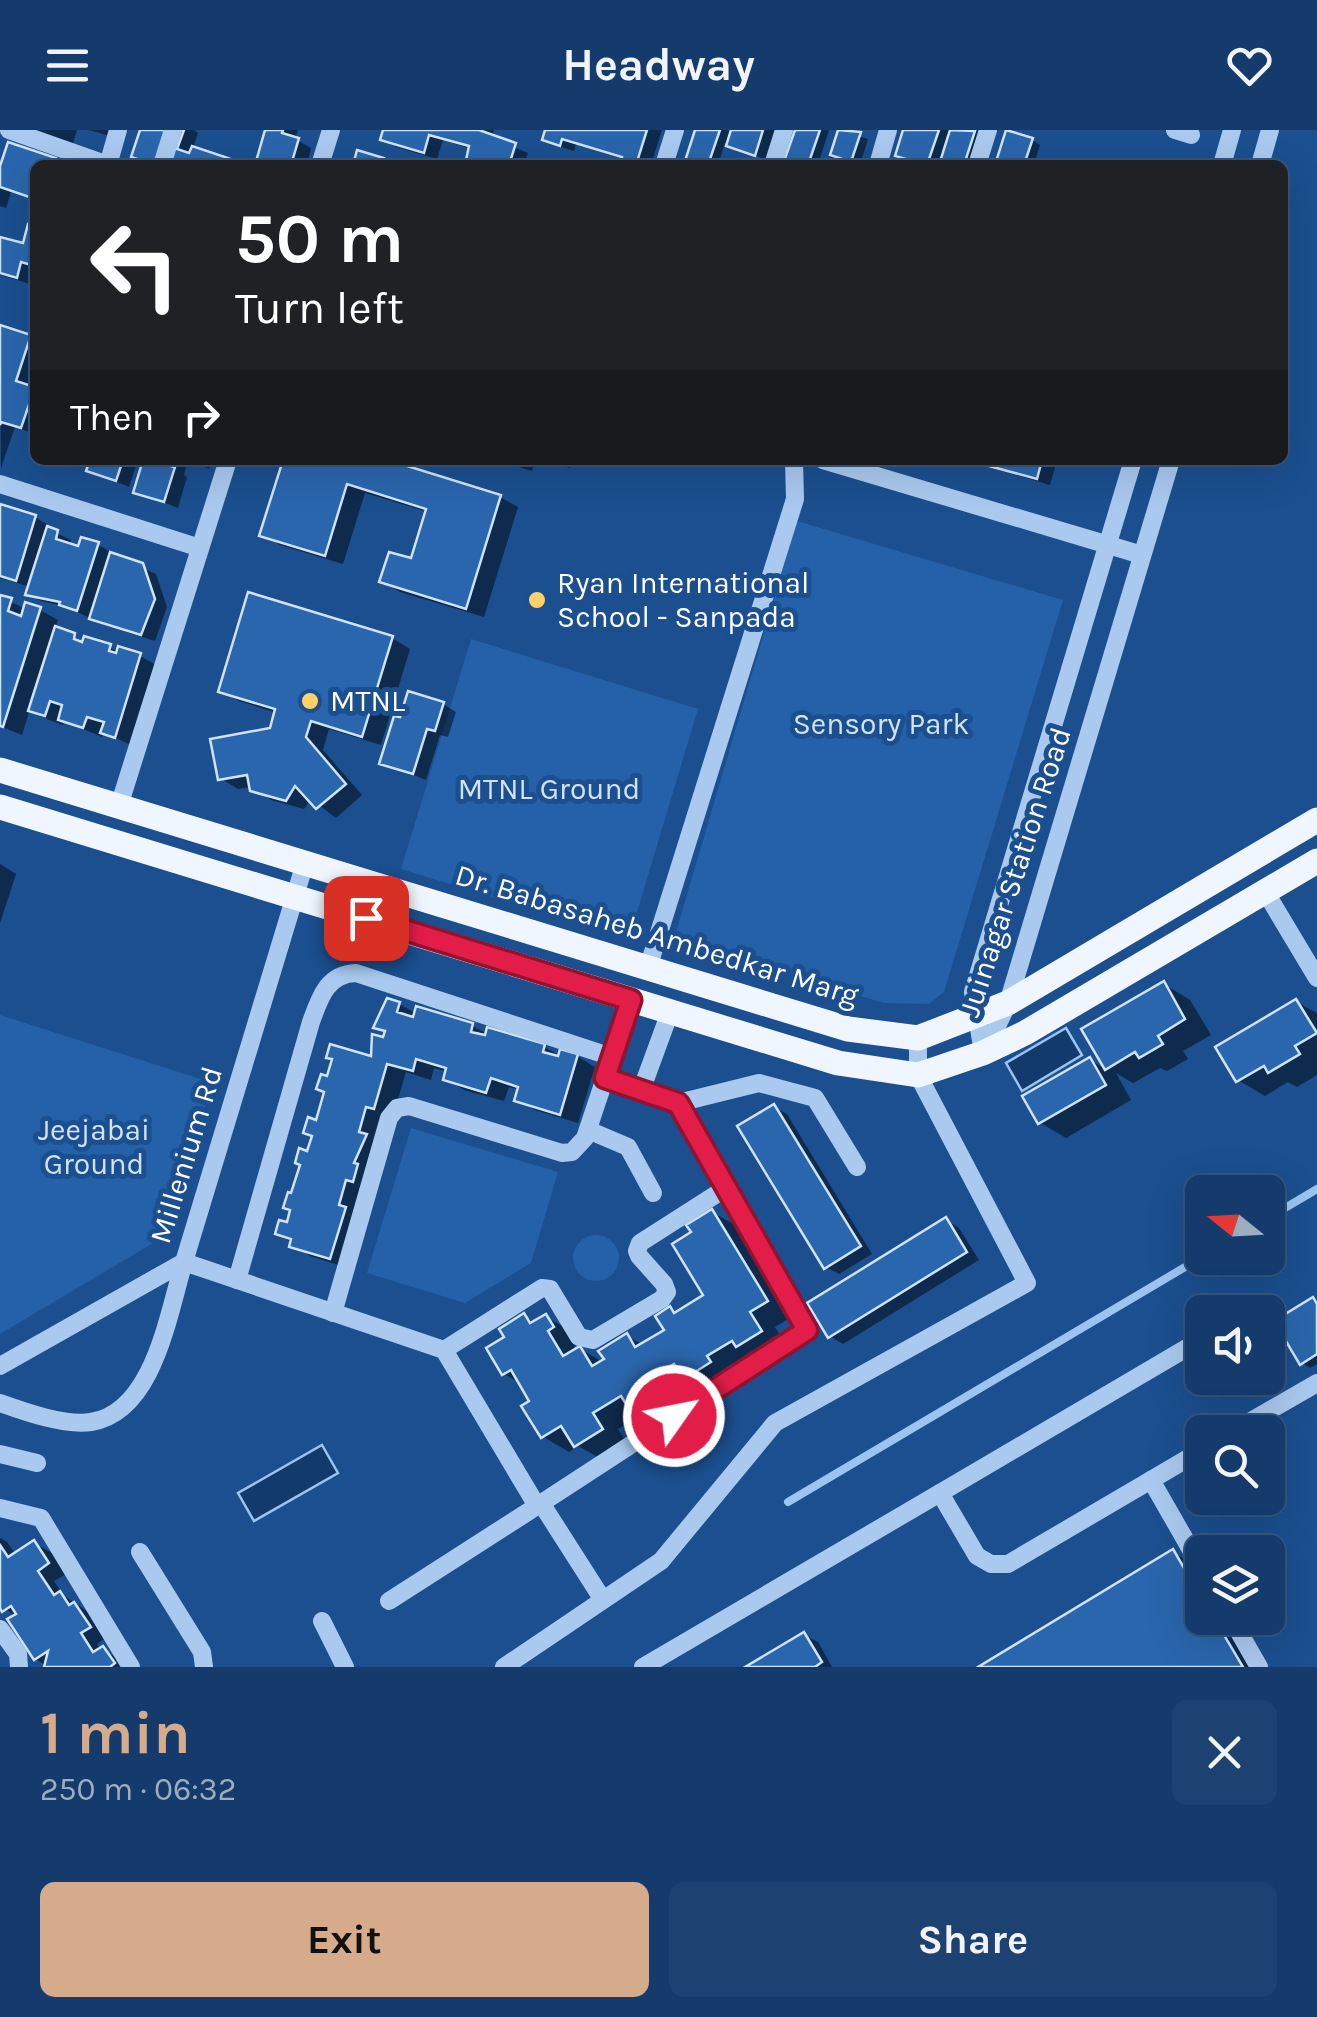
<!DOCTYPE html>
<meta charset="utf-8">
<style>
:root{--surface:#143b6b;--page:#1d4271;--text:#f1f3f6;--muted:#9dadc1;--line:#33557e;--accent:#d6ab8b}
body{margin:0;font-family:Karla,sans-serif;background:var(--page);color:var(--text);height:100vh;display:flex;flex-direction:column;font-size:38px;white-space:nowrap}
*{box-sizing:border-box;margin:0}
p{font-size:32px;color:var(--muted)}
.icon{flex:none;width:55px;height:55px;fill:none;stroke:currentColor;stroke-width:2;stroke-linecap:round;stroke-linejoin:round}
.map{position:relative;height:1537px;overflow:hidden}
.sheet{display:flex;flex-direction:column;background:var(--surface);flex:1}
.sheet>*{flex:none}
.top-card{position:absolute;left:30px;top:30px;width:1258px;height:305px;border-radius:15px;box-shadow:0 10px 40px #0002,0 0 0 2px var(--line);background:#202124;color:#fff;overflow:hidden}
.needle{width:65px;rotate:288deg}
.tools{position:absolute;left:1185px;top:1045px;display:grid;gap:20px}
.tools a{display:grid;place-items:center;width:100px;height:100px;border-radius:15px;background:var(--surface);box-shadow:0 10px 40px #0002,0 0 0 2px var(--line);font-size:50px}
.pin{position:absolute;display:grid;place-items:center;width:85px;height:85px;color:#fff;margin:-42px;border-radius:20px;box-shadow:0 5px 15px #0006}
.me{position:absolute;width:110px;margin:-55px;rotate:57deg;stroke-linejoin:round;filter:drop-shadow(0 0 8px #0008)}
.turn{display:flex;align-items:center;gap:35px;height:210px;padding:0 40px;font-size:45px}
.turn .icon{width:130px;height:130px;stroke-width:2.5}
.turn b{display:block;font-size:70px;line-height:85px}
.then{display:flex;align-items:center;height:95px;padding:0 40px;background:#0003;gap:20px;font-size:38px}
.round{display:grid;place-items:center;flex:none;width:105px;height:105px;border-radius:15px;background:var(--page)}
.overview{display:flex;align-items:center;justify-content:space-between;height:170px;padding:0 40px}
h1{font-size:60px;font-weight:700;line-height:75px;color:var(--accent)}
.button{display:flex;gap:20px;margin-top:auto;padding:20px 40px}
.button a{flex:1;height:115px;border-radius:15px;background:var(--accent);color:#111;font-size:40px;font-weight:700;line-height:115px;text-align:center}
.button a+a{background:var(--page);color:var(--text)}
header{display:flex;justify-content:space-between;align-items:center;height:130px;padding:0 40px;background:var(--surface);font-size:45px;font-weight:700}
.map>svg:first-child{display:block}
.green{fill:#2461a8}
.water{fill:#123a6d;stroke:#9cc4f0;stroke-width:2.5}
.shadow{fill:#0007}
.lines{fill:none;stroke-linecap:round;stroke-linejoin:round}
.stream{stroke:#9cc4f0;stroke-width:8}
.building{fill:#2a66ad;stroke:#cfe3fa;stroke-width:2.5}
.minor{stroke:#a9c9ee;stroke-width:18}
.major{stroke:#f0f6ff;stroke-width:25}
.route-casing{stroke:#92132f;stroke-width:25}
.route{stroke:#e11d48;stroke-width:18}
.poi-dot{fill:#ffd166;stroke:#1b4f8f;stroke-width:4}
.labels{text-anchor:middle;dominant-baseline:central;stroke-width:10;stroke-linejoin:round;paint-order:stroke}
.poi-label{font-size:30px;fill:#fff;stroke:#1b4f8f;text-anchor:start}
.park-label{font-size:30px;fill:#cfe3fa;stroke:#1b4f8f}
.street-label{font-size:30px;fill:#fff;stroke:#1b4f8f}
</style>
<header><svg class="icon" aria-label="menu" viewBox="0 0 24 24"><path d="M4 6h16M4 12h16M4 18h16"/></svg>Headway<svg class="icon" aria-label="heart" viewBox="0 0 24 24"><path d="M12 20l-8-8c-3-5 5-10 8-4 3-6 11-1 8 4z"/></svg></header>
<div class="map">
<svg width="1317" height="1537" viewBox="0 0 1317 1537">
<rect width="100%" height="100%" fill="#1b4f8f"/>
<!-- green -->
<g class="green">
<polygon points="797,391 1063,470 944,862 929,874 884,873 673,812"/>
<polygon points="471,509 698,579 629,809 401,739"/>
<polygon points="0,885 213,953 165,1106 0,1204"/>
<polygon points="411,998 558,1042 531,1133 465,1173 367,1143"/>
<circle cx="596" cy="1128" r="23"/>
</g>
<!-- water -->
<g class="water">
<polygon points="1066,898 1082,925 1022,961 1006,933"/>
<polygon points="322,1315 338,1343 254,1391 238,1363"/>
</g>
<!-- shadow -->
<g class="shadow">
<polygon points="16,0 77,0 71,20"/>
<polygon points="89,0 120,0 117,8"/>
<polygon points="142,0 194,0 198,3 193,19 238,35 147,33 134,26"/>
<polygon points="263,0 298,0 295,9 311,18 307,35 257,35 267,2"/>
<polygon points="385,0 494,0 492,8 528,23 524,35 469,35 471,19 443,10 437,29 396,17 383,9"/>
<polygon points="548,0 662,0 651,35 626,35 624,29 576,14 574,21 558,16 545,9"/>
<polygon points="698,0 727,0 733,3 734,0 779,0 768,31 725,13 718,35 691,35 687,32"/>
<polygon points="797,0 829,0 818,35 786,33"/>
<polygon points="840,0 868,9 860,35 828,35"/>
<polygon points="906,0 986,0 974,35 920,35 911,32 898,24"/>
<polygon points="1032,10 1040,15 1034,35 997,35"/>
<polygon points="533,29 551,35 531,35"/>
<polygon points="55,30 64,35 35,35 35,70 11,62 6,78 0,76 0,41"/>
<polygon points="35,98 35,138 30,154 0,145 0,110 25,116"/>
<polygon points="0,200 35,210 35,240 29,258 35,260 35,304 15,297 1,338"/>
<polygon points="92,330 138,330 129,357 89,340"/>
<polygon points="146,330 188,330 184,345 187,347 178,378 136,361"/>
<polygon points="188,330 211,330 209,339"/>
<polygon points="285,330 379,330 500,367 518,377 484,487 400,462 382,451 412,432 428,382 365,363 343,434 280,415 262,404"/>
<polygon points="495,330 535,330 532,341"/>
<polygon points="545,330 573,330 570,338"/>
<polygon points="964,330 1057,330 1050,355"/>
<polygon points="0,376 35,387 48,395 47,399 71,410 69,416 80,419 98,415 111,422 110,425 156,444 167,477 155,511 105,495 64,476 41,471 28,464 30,457 0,448"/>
<polygon points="0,467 26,479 40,480 58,490 55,499 85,512 140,526 158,536 133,616 103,602 102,607 64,591 63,595 49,590 30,579 22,605 0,596"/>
<polygon points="392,508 410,519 381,615 329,599 323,620 362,665 336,688 311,669 304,679 271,670 252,657 238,659 220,648 272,600 277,583 239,571 221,561"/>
<polygon points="443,574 456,582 448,607 440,605 426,650 382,632"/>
<polygon points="0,734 16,744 0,793"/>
<polygon points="1164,854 1190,870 1211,905 1183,921 1188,929 1167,941 1160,938 1133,953 1116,943 1131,970 1066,1008 1039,992 1090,930 1107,940 1085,900"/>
<polygon points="1296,872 1317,883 1317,945 1297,957 1288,952 1265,966 1238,950"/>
<polygon points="399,874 417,884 418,879 472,896 488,904 489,900 544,917 561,926 577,926 595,937 578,993 535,980 517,970 520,960 509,957 504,971 464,960 446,949 448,942 434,938 431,950 406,942 348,1138 310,1126 278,1103 288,1096 293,1066 318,993 328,949 373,929 387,903 376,897"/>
<polygon points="774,977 787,984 872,1124 839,1144 826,1137"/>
<polygon points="712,1082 739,1097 793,1186 775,1197 787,1217 712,1263 694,1252 675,1264 685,1280 659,1295 641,1285 618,1299 628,1315 603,1330 578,1316 569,1322 542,1306 533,1272 522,1254 504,1244 508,1208 524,1186 536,1193 546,1187 573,1202 579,1213 574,1216 576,1221 580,1219 603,1232 627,1206 643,1215 667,1201 670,1179 678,1184 707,1166 694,1103"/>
<polygon points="946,1090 959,1098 979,1130 843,1214 830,1206"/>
<polygon points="1313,1170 1317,1172 1317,1234 1310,1238 1302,1233"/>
<polygon points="0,1408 7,1412 16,1425 34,1413 52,1423 66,1444 54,1451 64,1466 93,1485 107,1507 97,1514 101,1520 121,1529 127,1537 47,1537 36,1529 16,1487 0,1474"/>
<polygon points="1173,1422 1186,1430 1202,1457 1202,1488 1221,1488 1250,1537 983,1537"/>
<polygon points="804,1505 818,1512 832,1537 750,1537"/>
</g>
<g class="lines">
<!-- stream -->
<g class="stream">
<polyline points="1268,1088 1317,1059"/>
<polyline points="788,1372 1202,1127"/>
</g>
</g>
<!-- building -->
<g class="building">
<polygon points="140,0 184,0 177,19 189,23 192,16 234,30 233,35 155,35 131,27"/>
<polygon points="265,0 283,0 282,3 299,8 291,35 255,35"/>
<polygon points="383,0 479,0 516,13 509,35 465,35 469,16 429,5 424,23 380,10"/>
<polygon points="545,0 647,0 636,35 620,34 622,27 562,9 560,16 542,10"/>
<polygon points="695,0 720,0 708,35 684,34"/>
<polygon points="731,0 763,0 755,26 726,16"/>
<polygon points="795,0 820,0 808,35 783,34"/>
<polygon points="838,0 861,2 851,32 830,25"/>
<polygon points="903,0 939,0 927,35 895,26"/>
<polygon points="950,0 975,1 964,35 939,35"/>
<polygon points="1006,0 1033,8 1024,35 995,35"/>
<polygon points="8,12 56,28 54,35 35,35 35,69 0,57 0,36"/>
<polygon points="357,20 384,28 382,35 353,35"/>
<polygon points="28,94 35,96 35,136 21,132 17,148 0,143 0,107 23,113"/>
<polygon points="0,195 31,205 16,251 35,257 21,298 1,292 0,295"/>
<polygon points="90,330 123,330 116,351 86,341"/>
<polygon points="143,330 173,330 171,336 175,337 164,372 133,363"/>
<polygon points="283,330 388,330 501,365 466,479 379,452 389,422 411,428 426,379 347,354 325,426 259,406"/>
<polygon points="967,330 1042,330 1037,349"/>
<polygon points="0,374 36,385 16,451 0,446"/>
<polygon points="47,396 58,400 56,409 78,416 81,407 99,412 77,481 59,475 60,472 25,465"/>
<polygon points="110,422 143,433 155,469 141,505 89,489"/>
<polygon points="248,462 393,506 362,607 311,591 306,607 346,654 316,679 295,656 286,671 250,661 247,645 218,650 210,609 270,598 275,579 218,562"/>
<polygon points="0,465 12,468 8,481 21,486 25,472 41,477 3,597 0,596"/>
<polygon points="55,496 75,503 74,509 82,512 84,506 111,514 109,521 116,523 118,516 141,523 115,608 100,603 104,592 87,587 83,598 58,590 62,575 50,571 45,586 28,581"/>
<polygon points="408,561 444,572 435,601 427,599 413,644 379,634 394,586 400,587"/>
<polygon points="1164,851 1185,889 1158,906 1163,914 1139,928 1135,922 1105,940 1081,899"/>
<polygon points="387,868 400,872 397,882 413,887 416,876 473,893 471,902 485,905 487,897 545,914 543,922 558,926 560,919 578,924 560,985 514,971 518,957 491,948 486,963 443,950 446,938 416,929 413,941 387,934 374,979 366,977 359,1002 367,1004 354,1033 358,1034 353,1052 346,1050 339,1075 346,1077 330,1129 289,1117 291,1109 275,1104 279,1090 287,1092 290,1080 283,1078 288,1062 291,1063 300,1035 295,1033 299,1018 307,1021 312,1006 303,1003 308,987 316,990 324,962 316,959 321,944 327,946 332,929 326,928 330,914 371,926 372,904 383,907 385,901 373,898"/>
<polygon points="1296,869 1317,903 1295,916 1300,924 1268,943 1264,936 1236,952 1215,917"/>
<polygon points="1090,927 1106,955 1038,994 1022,966"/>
<polygon points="774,974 861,1116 824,1139 737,996"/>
<polygon points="712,1079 768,1171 750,1182 762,1201 736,1217 732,1211 707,1226 711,1232 684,1249 674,1234 650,1248 660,1264 631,1282 621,1266 593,1283 603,1299 574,1317 561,1296 541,1308 521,1276 529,1271 511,1240 502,1245 486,1218 504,1207 499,1199 524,1183 530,1193 546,1184 554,1197 548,1201 563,1226 580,1216 592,1236 604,1229 598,1221 627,1203 635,1217 664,1200 655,1186 670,1176 674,1183 703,1165 672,1114 691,1102 686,1095"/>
<polygon points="946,1087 967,1122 828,1208 807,1173"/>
<polygon points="1313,1167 1317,1174 1317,1224 1300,1235 1274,1191"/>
<polygon points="34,1410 49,1433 38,1441 54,1465 60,1461 69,1475 74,1472 91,1497 81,1503 93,1522 103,1516 115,1533 110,1537 44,1537 48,1521 34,1530 7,1489 16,1484 11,1476 2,1482 0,1478 0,1415 8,1427"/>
<polygon points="1173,1419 1202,1469 1202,1488 1214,1488 1243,1537 978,1537"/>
<polygon points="804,1502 822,1532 815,1537 745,1537"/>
</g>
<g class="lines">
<!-- minor -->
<g class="minor">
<polyline points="9,0 108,35"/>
<polyline points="1175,0 1191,5"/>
<polyline points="108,35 118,0"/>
<polyline points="162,35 173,0"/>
<polyline points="320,35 331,0"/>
<polyline points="664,35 675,0"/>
<polyline points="773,35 784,0"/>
<polyline points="878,35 888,0"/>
<polyline points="977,35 988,0"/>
<polyline points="1222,35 1232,0"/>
<polyline points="1260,35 1270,0"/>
<polyline points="823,330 1142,425"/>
<polyline points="0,354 200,418"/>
<polyline points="119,676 228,330"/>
<polyline points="1265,761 1317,848"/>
<polyline points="648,838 795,369 794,330"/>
<polyline points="983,923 973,862 1133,330"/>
<polyline points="984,923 1008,873 1171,330"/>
<polyline points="641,961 670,882"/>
<polyline points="678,973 759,953 815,968 857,1037"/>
<polyline points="588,1000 628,1017 653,1063"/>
<path d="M237,1150l74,-258c9,-25 16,-48 45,-49l256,84"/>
<polyline points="333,1183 389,988 397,978 409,976 562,1023 572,1022 585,1008 631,870"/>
<polyline points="1202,1209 940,1363 977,1426 991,1434 1008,1434 1151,1350 1202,1439"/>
<polyline points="444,1220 542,1158 550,1159 579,1207 593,1210 662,1169 667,1162 664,1154 639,1126 637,1121 640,1113 726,1058"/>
<polyline points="0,1236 184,1132 305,733"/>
<polyline points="1268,1238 1275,1251"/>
<path d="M0,1273c25,9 65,23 91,19 63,-10 77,-108 93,-160l260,88 93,156 270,-176 -129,-227 -73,-25"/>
<polyline points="1232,1302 1317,1253"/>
<polyline points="0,1324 37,1333"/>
<polyline points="1151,1350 1202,1320"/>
<polyline points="541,1373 603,1470"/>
<polyline points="0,1378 41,1388 131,1537"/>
<polyline points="140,1422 202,1522 204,1537"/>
<polyline points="389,1471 537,1376"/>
<polyline points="1231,1488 1259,1537"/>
<polyline points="322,1491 345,1537"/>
<polyline points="0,1499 18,1524 19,1537"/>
<polyline points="504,1537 661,1431 775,1293 1027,1153 918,945 918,908"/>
<polyline points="643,1537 940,1363"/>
</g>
<!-- major -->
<g class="major">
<polyline points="0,640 848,899 918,908 1008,873 1317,690"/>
<polyline points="0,677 838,933 918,945 983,923 1025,903 1317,731"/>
</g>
</g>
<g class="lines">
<!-- route casing -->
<g class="route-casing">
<polyline id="route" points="366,788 631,870 605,948 678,973 807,1200 674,1286"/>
</g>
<!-- route -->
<use href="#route" class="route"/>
</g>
<!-- markers -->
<g class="poi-dot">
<circle cx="537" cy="470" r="10"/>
<circle cx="310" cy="571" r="10"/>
</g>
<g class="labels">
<!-- poi labels -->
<g class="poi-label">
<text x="557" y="453">Ryan International<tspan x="557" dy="34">School - Sanpada</tspan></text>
<text x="330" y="571">MTNL</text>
</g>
<!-- park labels -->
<g class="park-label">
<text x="881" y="594">Sensory Park</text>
<text x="549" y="659">MTNL Ground</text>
<text x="94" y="1000">Jeejabai<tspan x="94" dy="34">Ground</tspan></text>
</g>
<!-- street labels -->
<g class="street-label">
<text transform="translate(1015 742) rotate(-72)">Juinagar Station Road</text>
<text transform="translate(657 805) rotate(17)">Dr. Babasaheb Ambedkar Marg</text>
<text transform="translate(186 1025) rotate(-73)">Millenium Rd</text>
</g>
</g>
</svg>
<div class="tools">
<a><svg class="needle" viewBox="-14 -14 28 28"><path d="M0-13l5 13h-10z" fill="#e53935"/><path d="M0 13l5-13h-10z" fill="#9dadc1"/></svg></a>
<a><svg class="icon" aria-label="sound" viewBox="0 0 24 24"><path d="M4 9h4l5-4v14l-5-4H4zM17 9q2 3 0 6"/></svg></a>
<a><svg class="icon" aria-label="search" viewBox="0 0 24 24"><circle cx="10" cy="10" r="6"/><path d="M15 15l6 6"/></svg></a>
<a><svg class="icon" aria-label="layers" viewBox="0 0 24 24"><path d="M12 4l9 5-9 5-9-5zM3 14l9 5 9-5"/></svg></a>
</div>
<div class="pin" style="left:366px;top:788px;background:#d93025"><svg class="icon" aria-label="arrive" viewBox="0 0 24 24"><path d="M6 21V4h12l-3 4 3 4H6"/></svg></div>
<svg class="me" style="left:674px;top:1286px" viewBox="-20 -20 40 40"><circle r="17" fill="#e11d48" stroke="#fff" stroke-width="3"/><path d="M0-11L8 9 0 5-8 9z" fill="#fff"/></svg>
<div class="top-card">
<div class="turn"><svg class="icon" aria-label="left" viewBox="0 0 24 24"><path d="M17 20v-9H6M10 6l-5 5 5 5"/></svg><div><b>50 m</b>Turn left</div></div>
<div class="then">Then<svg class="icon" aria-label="right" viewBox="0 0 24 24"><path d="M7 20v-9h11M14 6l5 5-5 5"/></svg></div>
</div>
</div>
<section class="sheet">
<div class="overview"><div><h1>1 min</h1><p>250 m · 06:32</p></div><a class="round"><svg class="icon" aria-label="close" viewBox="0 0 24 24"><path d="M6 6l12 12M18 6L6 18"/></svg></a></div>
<div class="button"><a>Exit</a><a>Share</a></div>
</section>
